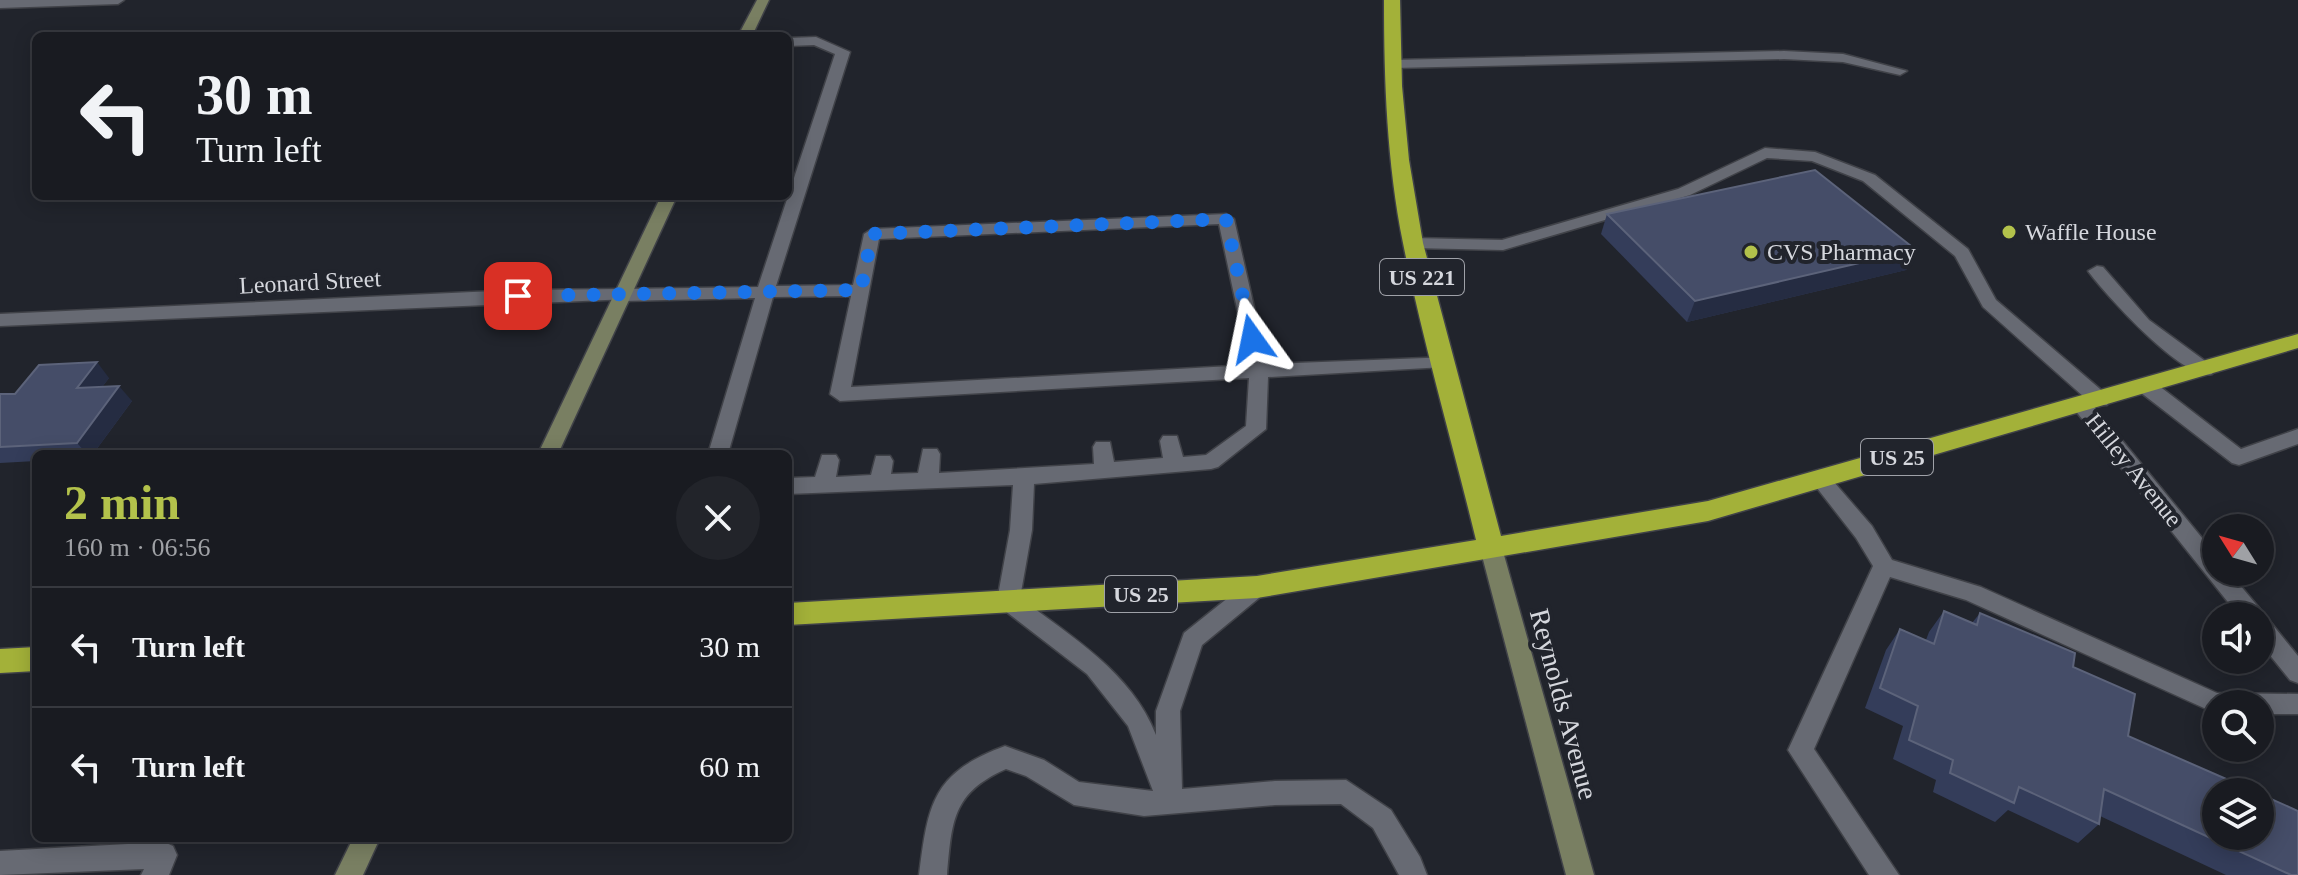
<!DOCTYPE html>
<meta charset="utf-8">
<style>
:root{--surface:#191b21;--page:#22242a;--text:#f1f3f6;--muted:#9fa1a5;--line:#37393f;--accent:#b3c24b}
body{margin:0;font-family:"Times New Roman",serif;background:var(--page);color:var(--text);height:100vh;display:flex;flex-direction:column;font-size:30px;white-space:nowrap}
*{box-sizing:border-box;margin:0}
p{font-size:26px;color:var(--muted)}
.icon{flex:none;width:44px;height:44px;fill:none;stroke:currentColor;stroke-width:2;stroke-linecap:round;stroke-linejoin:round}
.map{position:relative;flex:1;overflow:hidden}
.sheet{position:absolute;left:32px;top:450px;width:760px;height:392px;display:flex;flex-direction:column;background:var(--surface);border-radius:12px;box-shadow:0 4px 20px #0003,0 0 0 2px var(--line)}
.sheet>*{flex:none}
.top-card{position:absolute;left:32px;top:32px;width:760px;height:168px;border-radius:12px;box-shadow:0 4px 20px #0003,0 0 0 2px var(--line);background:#191b21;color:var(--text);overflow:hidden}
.needle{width:52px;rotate:307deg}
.buttons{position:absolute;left:2202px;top:514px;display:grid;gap:16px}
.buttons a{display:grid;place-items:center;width:72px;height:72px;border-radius:50%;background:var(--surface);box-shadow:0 4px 20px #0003,0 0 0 2px var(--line);font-size:40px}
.pin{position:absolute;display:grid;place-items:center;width:68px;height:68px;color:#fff;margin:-34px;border-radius:16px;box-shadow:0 4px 12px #0006}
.me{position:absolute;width:88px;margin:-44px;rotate:348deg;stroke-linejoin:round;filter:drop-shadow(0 0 6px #0008)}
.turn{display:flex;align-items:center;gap:28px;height:168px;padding:0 32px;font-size:36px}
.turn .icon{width:104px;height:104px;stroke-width:2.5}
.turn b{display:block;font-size:56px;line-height:68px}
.round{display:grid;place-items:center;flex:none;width:84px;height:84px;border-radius:42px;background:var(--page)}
.headline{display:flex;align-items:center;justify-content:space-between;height:136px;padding:0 32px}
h1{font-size:48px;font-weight:700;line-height:60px;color:var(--accent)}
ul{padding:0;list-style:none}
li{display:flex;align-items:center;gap:24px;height:120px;padding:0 32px;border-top:2px solid var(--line)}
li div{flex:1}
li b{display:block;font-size:30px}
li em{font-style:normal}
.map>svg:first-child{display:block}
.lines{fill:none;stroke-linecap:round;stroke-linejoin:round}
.lane-casing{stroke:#404248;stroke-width:3}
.street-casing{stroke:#404248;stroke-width:3}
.secondary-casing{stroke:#404248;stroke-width:3}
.highway-casing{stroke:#404248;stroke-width:3}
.lane{fill:#676a73;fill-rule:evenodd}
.street{fill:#676a73;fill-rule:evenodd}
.secondary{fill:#797f62;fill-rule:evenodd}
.highway{fill:#a3b139;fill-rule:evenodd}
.wall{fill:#343d5a}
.shaded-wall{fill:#252c42}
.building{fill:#454d68;stroke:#5c637a;stroke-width:2}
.route{stroke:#1a73e8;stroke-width:14;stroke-dasharray:0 25.2}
.poi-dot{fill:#b3c24b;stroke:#21242c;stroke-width:3}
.labels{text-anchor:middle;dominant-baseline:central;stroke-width:8;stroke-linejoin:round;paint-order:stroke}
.shield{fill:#21242c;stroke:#9fa1a8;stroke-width:2}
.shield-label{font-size:22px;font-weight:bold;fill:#d5d7dd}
.poi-label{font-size:24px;fill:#d5d7dd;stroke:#21242c;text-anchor:start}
.street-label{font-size:24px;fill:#d5d7dd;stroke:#21242c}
.near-street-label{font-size:28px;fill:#d5d7dd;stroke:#21242c}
</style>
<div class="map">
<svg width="2298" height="875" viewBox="0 0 2298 875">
<rect width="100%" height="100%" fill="#21242c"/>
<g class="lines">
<!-- lane casing -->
<g class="lane-casing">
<g id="lane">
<path d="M816,37l34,15 -74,234 77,-1 11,-51 8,-5 354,-15 8,5 33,145 184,-7 2,4 -2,4 -7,2 -176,10 -2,52 -48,38 -7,2 -177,15 -2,46 -12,68c51,38 112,75 136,137v-24l28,-78 65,-52 8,-3 8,3 3,6 -3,6 -63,52 -22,66 2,78 93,-8 71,-1 45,30 29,47 7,18h-28l-26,-47 -32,-24 -66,1 -131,11 -70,-11 -48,-29 -20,-7c-54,24 -54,52 -59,106h-28c9,-71 13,-102 86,-129l39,14 35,22 74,9 -25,-65 -41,-52 -87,-67 -3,-6 13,-71 3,-45 -225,9v-16l27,-1 7,-22h14l3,5 -3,17 35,-2 5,-19h14l3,5 -2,13 27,-1 5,-24h14l3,5 -1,19 155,-9 -1,-17 3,-5h14l4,20 49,-4 -3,-17 3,-5h14l6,21 23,-2 40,-29 3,-48 -409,23 -10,-7 21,-98 -78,1 -45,157h-20l47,-156 -132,3 -9,-6 9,-6 135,-2 77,-233 -21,-9 -26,1v-8zM1219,224l30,141 -398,22 28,-148z"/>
<polygon points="1784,51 1843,54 1907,71 1900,75 1843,62 1784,59 1393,68 1386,64 1393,60"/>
<polygon points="1765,148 1815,152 1875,175 1968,249 1996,300 2107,395 2110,400 2107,405 2093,405 1983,307 1955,256 1863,181 1812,161 1767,158 1690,195 1503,250 1413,248 1405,243 1413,238 1502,240 1678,189"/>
<path d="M2097,266l6,1 46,53 63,46 2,4 -2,4c-28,8 -107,-80 -124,-103z"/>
<polygon points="2147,380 2154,382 2241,449 2298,429 2298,444 2239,465 2232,463 2140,392 2137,387"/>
<polygon points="1820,471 1827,474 1872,526 1892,560 1981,587 2217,693 2298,694 2298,714 2260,714 2260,704 2216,704 2215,713 1966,600 1890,577 1814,749 1899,875 1869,875 1788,750 1873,566 1856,538 1810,479 1813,474"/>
<polygon points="164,842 173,846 177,855 169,875 141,875 144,869 0,875 0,851"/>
</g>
</g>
<!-- street casing -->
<g class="street-casing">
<g id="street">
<polygon points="0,0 124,0 118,4 0,8"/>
<polygon points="623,289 632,295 629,299 0,326 0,314 518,290"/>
<polygon points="2082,398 2089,400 2216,555 2216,572 2229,572 2260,609 2263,618 2268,619 2298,656 2298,683 2290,680 2260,643 2260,616 2239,616 2075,410 2072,405"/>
</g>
</g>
<!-- secondary casing -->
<g class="secondary-casing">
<g id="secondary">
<polygon points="757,0 769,0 752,36 738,36"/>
<polygon points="661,196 677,196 558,454 538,454"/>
<polygon points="1491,540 1499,542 1502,548 1594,875 1566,875 1480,548 1483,542"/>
<polygon points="353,838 380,838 363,875 335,875"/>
</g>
</g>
<!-- highway casing -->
<g class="highway-casing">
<g id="highway">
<path d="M1384,0h16l2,86 7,74 14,83 78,293 207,-35 590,-167v14l-590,173 -451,77 -469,27v-22l469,-27 219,-36c-24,-99 -53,-197 -73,-297 -16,-80 -19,-161 -19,-243z"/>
<polygon points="36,647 36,671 0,673 0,649"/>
</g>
</g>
<!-- lane -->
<use href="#lane" class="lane"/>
<!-- street -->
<use href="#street" class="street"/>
<!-- secondary -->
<use href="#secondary" class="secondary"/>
<!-- highway -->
<use href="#highway" class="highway"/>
</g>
<!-- wall -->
<g class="wall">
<polygon points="1607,214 1916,250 1906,270 1687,322 1601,234"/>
<polygon points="109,378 102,387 132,401 93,454 36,454 36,461 0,463 0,394 15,394"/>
<polygon points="1944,611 1972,623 1980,613 2073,667 2128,736 2298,875 2226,875 2100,816 2099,824 2078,843 2008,810 1995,822 1933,792 1936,780 1893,759 1903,726 1865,708 1886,650 1900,629 1926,640 1929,632"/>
</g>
<!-- shaded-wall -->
<g class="shaded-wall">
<polygon points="1916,250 1906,270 1687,322 1695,301"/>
<polygon points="97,362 109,378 90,403 77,388"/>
<polygon points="119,386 132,401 93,454 87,454 77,443"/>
</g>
<!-- building -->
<g class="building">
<polygon points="1815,170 1916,250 1695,301 1607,214"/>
<polygon points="97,362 77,388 119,386 77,443 0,447 0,394 15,394 39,365"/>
<polygon points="1944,611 1977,625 1980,613 2075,653 2073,667 2135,694 2128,736 2256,792 2216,792 2216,836 2260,836 2260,794 2298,811 2298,875 2291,875 2104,789 2099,824 2019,787 2014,803 1950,773 1953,760 1909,740 1918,706 1880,688 1900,629 1934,644"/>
</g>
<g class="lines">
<!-- route -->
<polyline class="route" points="518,296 861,290 872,234 1226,219 1252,339"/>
</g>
<!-- markers -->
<g class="poi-dot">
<circle cx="2009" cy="232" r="8"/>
<circle cx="1751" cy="252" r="8"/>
</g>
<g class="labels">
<!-- shield labels -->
<g class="shield">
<rect x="1380" y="259" width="84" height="36" rx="6"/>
<rect x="1861" y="439" width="72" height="36" rx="6"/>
<rect x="1105" y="576" width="72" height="36" rx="6"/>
</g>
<g class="shield-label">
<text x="1422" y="277">US 221</text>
<text x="1897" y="457">US 25</text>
<text x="1141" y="594">US 25</text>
</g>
<!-- poi labels -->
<g class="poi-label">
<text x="2025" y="232">Waffle House</text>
<text x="1767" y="252">CVS Pharmacy</text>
</g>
<!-- street labels -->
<g class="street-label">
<text transform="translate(310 282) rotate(-3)">Leonard Street</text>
<text transform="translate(2134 470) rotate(51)">Hilley Avenue</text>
</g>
<!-- near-street labels -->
<g class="near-street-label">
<text transform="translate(1564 704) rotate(75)">Reynolds Avenue</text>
</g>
</g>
</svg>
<div class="buttons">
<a><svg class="needle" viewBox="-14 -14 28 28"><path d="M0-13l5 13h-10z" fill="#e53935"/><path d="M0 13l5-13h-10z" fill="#9fa1a5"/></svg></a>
<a><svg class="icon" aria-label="sound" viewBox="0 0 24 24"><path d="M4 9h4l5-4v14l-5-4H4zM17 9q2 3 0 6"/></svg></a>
<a><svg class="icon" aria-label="search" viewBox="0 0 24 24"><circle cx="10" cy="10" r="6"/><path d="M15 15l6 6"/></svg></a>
<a><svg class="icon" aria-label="layers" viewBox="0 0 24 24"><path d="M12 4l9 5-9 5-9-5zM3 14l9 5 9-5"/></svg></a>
</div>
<div class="pin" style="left:518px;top:296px;background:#d93025"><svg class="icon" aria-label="arrive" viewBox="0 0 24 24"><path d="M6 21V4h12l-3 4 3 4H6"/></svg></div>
<svg class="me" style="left:1252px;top:339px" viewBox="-20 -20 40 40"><path d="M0-17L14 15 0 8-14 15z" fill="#1a73e8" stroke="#fff" stroke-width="4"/></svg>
<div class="top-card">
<div class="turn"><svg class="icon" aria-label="left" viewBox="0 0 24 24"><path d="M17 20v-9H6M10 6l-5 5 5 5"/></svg><div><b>30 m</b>Turn left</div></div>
</div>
<section class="sheet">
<div class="headline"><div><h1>2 min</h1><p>160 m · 06:56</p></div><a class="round"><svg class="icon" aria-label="close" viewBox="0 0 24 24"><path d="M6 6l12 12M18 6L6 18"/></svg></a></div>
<ul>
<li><svg class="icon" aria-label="left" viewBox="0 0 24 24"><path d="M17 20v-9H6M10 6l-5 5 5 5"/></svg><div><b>Turn left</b></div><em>30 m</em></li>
<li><svg class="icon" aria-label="left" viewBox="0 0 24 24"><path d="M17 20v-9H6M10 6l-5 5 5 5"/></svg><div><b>Turn left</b></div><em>60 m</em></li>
</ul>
</section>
</div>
